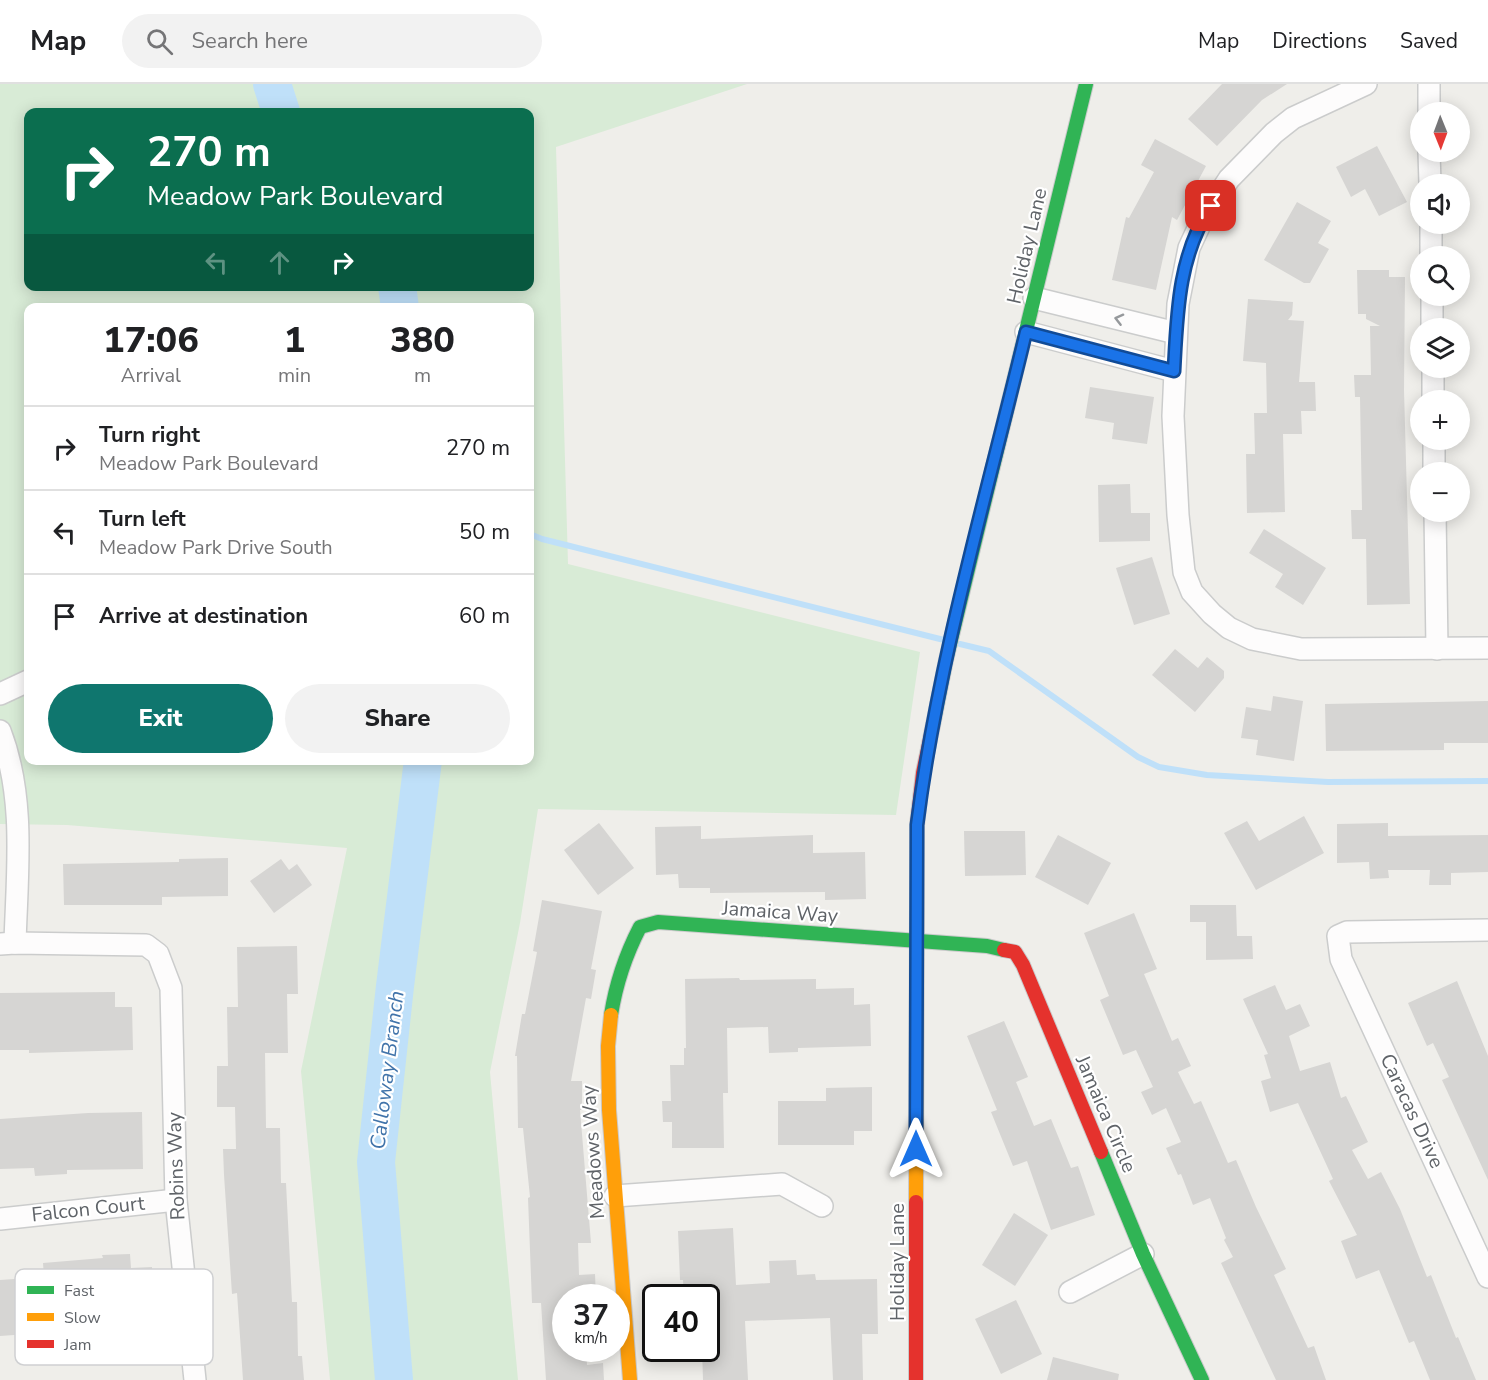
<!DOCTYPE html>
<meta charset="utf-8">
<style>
:root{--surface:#fff;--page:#f2f2f2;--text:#202124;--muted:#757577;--line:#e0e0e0;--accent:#0f766e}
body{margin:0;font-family:"Nunito Sans",sans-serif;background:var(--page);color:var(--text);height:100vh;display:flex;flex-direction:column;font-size:22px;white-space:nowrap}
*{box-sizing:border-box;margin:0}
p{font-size:20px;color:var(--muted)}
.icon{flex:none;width:33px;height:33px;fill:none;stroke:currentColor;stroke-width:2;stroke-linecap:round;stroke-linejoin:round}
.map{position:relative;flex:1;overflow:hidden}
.panel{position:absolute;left:24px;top:219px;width:510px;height:462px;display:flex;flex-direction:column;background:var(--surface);border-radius:12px;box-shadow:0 3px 15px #0003}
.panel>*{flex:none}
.banner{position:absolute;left:24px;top:24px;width:510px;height:183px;border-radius:12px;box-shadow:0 3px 15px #0003;background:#0b6e4f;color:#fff;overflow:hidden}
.needle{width:39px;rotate:179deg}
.controls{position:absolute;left:1410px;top:18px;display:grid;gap:12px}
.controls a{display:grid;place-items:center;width:60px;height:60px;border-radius:50%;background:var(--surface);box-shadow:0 3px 15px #0003;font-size:30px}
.speed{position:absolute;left:552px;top:1200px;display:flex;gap:12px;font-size:30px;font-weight:700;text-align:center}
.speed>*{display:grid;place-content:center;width:78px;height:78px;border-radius:50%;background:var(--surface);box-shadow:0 3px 15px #0003;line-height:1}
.speed small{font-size:15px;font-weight:400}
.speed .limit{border:3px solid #111;border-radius:9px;background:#fff;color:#111}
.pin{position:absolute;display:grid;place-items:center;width:51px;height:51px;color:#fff;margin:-26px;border-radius:12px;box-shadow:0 3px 9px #0006}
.me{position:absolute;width:66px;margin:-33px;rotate:0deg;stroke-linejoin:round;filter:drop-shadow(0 0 4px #0008)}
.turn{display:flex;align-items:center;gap:21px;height:126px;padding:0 24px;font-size:27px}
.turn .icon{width:78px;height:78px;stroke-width:2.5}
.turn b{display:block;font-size:42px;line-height:51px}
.lanes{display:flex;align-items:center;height:57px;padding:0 24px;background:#0003;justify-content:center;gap:30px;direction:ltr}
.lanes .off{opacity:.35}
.eta{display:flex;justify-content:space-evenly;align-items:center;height:102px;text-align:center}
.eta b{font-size:36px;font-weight:800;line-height:42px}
.button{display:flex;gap:12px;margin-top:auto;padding:12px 24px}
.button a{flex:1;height:69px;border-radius:36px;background:var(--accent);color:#fff;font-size:24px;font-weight:800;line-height:69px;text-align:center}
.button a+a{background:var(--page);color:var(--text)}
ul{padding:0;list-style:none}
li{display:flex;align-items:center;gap:18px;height:84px;padding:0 24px;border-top:2px solid var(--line)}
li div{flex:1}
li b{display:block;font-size:22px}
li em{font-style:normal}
header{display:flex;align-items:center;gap:36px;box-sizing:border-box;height:84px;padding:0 30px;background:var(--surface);border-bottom:2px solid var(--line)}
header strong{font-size:28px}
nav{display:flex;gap:33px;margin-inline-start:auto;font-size:21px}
.search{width:420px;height:54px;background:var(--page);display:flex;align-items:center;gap:15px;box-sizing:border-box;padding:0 21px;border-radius:33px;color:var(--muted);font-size:22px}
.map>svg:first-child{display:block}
.green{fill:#d8ebd6;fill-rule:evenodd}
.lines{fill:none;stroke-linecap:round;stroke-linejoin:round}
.stream{stroke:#bfe0f9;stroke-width:6}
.river{stroke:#bfe0f9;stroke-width:38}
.building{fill:#d6d5d3}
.street-casing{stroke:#cbcccc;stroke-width:24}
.fast-casing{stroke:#cacacb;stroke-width:16}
.slow-casing{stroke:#cacacb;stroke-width:16}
.jam-casing{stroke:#cacacb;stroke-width:16}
.street{stroke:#fdfcfc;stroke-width:21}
.fast{stroke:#30b455;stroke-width:14}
.slow{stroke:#ff9f0a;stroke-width:14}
.jam{stroke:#e5322d;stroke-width:14}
.oneway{stroke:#96999c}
.route-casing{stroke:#114b97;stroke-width:15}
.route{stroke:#1a73e8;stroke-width:10}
.labels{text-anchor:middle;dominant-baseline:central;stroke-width:4.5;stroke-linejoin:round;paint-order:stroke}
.street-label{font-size:20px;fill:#5f6368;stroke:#fff}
.water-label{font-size:21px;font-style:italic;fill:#4174aa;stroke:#fff}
.key{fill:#fff;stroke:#cfd0d2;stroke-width:1.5}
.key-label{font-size:16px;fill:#5f6368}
</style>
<header>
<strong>Map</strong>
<div class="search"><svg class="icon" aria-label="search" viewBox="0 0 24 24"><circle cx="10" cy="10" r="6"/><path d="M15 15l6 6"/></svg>Search here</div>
<nav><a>Map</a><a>Directions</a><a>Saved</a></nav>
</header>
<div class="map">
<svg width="1488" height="1296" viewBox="0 0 1488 1296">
<rect width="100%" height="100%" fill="#efeeea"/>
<!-- green -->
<path class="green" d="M0,0h747l-191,63 12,417 352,88 -24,163 -358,-6 -18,114 -30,149 28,308h-188l-29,-309 46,-223 -280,-23 -67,-1zM28,28h502v174h-502zM28,224h502v452h-502z"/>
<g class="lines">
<!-- stream -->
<g class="stream">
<polyline points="530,450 542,455 944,556"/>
<polyline points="960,560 989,567 1138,673 1159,683 1207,691 1328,698 1488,697"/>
</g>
<!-- river -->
<g class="river">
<polyline points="272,0 281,28"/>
<polyline points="397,202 400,224"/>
<polyline points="394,1296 376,1078 395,902 423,676"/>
</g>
</g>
<!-- building -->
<g class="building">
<polygon points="1222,0 1287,0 1262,16 1217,62 1188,35"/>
<polygon points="1155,55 1206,82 1177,136 1172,133 1156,206 1112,196 1126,133 1129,134 1154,88 1141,81"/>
<polygon points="1377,62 1407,118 1379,132 1365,105 1351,113 1336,83"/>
<polygon points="1297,118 1331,137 1318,159 1329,165 1310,199 1304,199 1264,176"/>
<polygon points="1357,186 1389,186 1389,193 1405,193 1404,306 1410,520 1367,521 1366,455 1352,455 1351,426 1362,426 1360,313 1355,313 1354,291 1371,291 1370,242 1380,242 1366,235 1366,230 1358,230"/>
<polygon points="1248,215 1293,218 1292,231 1288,236 1304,237 1299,298 1315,298 1316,327 1301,327 1302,350 1283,350 1285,428 1247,429 1246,370 1255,370 1254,329 1267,329 1266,279 1243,277"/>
<polygon points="1090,303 1154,313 1147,360 1112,355 1114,339 1085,334"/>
<polygon points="1130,400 1131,429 1150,429 1150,457 1099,458 1098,401"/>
<polygon points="1264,445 1326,484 1303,521 1275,503 1283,490 1249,469"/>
<polygon points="1152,473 1170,530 1134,541 1116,484"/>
<polygon points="1175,565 1198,584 1207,573 1224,587 1224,594 1195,628 1152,591"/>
<polygon points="1273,612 1303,617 1294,677 1256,671 1258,656 1241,654 1246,623 1271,627"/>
<polygon points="1488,617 1488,659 1444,659 1444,666 1326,667 1325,620"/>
<polygon points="1304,732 1324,769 1256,806 1224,749 1247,737 1259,757"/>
<polygon points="599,739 634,784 598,811 564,766"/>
<polygon points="1388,739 1388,752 1488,751 1488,788 1451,789 1451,801 1429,801 1430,786 1388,786 1389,794 1370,795 1369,778 1337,779 1337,740"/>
<polygon points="701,742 701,755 813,751 813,769 865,768 866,815 825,816 825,808 710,809 710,804 679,804 678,790 656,791 655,743"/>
<polygon points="964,747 1025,747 1026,791 965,792"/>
<polygon points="1058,751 1111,779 1088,821 1035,793"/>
<polygon points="228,774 228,812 162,813 162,821 64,821 63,780 179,778 179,775"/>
<polygon points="281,775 289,786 297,780 312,801 274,829 250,797"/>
<polygon points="542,816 602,827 591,885 596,886 591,915 586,914 571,997 582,997 582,1026 580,1026 591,1159 578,1159 579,1191 595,1190 596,1214 566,1214 566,1264 586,1264 587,1281 603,1279 604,1296 546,1296 541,1219 532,1219 528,1114 530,1113 523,1044 518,1044 517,972 515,972 522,930 525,930 537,868 533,867"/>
<polygon points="1190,821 1236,821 1237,852 1252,852 1253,875 1206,876 1206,838 1190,838"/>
<polygon points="1134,829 1157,885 1144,890 1172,957 1178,954 1191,982 1178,988 1194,1020 1201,1017 1228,1079 1236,1076 1256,1123 1286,1185 1274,1191 1308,1264 1314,1262 1326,1296 1276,1296 1221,1179 1233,1173 1224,1156 1226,1154 1210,1114 1193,1121 1181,1090 1178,1091 1166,1064 1181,1058 1166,1024 1152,1031 1141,1008 1153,1003 1136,966 1123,971 1100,916 1109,912 1084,849"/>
<polygon points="297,862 298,910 287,910 288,969 265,969 266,1044 280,1044 281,1099 286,1099 292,1218 297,1218 298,1272 302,1272 304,1296 243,1296 237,1209 232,1210 224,1091 223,1065 236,1065 235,1023 217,1023 217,982 228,982 227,923 238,923 237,863"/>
<polygon points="739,894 740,896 816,895 816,905 854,904 854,921 870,920 871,962 798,964 798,968 769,969 768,943 727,944 728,1009 723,1009 724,1064 672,1064 672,1038 663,1038 662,1017 671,1017 670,981 684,981 684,964 686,964 685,895"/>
<polygon points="1457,897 1488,972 1488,1096 1442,996 1449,993 1433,959 1427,962 1408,919"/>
<polygon points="1275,901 1286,926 1300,920 1310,942 1289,952 1300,987 1330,978 1341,1014 1346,1012 1368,1058 1352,1066 1368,1095 1381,1088 1400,1125 1427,1193 1431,1191 1456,1254 1458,1253 1476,1296 1430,1296 1414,1257 1409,1259 1379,1186 1356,1195 1341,1157 1357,1151 1329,1097 1333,1095 1298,1019 1270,1028 1261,997 1271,994 1264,971 1268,970 1243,915"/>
<polygon points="115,908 115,923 132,923 133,966 29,969 29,966 0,966 0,909"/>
<polygon points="1004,937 1028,993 1016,998 1034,1042 1051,1035 1071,1084 1078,1082 1095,1131 1051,1146 1027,1077 1013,1082 991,1028 997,1026 967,952"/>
<polygon points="872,1003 872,1047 854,1047 854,1061 778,1061 778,1017 826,1017 826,1004"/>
<polygon points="142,1028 143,1085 67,1086 67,1090 35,1092 34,1084 0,1085 0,1035 88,1029"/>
<polygon points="1014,1129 1048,1151 1015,1202 982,1181"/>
<polygon points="733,1144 736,1201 770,1199 769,1177 796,1176 797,1191 815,1190 816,1196 877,1195 878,1250 862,1250 863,1296 833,1296 830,1234 745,1237 748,1296 703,1296 702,1264 706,1264 706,1214 684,1214 683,1196 680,1196 678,1147"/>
<polygon points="130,1170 131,1184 152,1183 154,1235 105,1237 105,1223 40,1228 42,1249 0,1252 0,1196 44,1193 43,1179 103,1174 102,1171"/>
<polygon points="1016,1216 1042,1270 1001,1290 975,1235"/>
<polygon points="1053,1273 1119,1290 1118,1296 1047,1296"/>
</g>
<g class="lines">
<!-- street casing -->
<g class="street-casing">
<g id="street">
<polyline points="1366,0 1293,34 1274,49 1229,95 1202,136 1189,164 1178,220 1173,332 1178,431 1184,488 1192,508 1212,530 1229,544 1252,555 1301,565 1488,564"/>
<polyline points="1429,0 1429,28"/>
<polyline points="1429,68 1430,100"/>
<polyline points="1431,140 1431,172"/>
<polyline points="1432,212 1432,244"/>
<polyline points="1034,214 1176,249"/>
<polyline points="1026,248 1174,287"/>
<polyline points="1433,284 1433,316"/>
<polyline points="1434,356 1434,388"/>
<polyline points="1435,428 1437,565"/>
<polyline points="0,610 28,597"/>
<path d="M0,647c26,67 17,142 15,212"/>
<polyline points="1488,846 1347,848 1338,852 1341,875 1488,1193"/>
<polyline points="0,860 15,859 146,861 158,870 171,904 176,1116 195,1296"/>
<polyline points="615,1112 782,1100 822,1122"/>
<polyline points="0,1135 176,1116"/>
<polyline points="1070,1208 1143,1170"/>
</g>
</g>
<!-- fast casing -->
<g class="fast-casing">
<g id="fast">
<polyline points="933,641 946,576 1086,0"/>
<path d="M611,931c5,-32 14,-59 29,-88l18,-5 329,24 17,4"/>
<polyline points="1101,1068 1143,1170 1202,1296"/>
</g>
</g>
<!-- slow casing -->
<g class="slow-casing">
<g id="slow">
<polyline points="611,931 608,962 609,1026 630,1296"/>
<polyline points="916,1118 917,823"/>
</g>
</g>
<!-- jam casing -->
<g class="jam-casing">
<g id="jam">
<polyline points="917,823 917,741 923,689 933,641"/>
<polyline points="1004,866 1015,868 1023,881 1101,1068"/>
<polyline points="916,1296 916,1118"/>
</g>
</g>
<!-- street -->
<use href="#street" class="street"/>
<!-- fast -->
<use href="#fast" class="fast"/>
<!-- slow -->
<use href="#slow" class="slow"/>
<!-- jam -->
<use href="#jam" class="jam"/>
</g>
<!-- one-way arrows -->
<defs><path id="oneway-chevron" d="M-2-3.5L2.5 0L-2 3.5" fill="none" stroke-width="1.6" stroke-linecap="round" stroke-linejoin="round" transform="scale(1.5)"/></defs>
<use class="oneway" href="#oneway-chevron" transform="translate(1119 235) rotate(-166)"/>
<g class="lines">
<!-- route casing -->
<g class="route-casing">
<path id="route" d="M916,1065l1,-324c21,-165 70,-331 109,-493l148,39c3,-57 4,-115 37,-165"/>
</g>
<!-- route -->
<use href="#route" class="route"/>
</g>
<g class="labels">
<!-- street labels -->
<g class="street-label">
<text transform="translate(1027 162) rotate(-77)">Holiday Lane</text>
<text transform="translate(780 828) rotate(4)">Jamaica Way</text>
<text transform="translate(1412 1027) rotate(65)">Caracas Drive</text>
<text transform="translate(1106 1030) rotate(67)">Jamaica Circle</text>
<text transform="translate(593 1068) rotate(-94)">Meadows Way</text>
<text transform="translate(176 1082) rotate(-92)">Robins Way</text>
<text transform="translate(88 1125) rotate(-6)">Falcon Court</text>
<text transform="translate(897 1178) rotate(-90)">Holiday Lane</text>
</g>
<!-- water labels -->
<g class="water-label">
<text transform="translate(387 986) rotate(-83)">Calloway Branch</text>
</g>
</g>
<!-- legend -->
<rect x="15" y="1185" width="198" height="96" rx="9" class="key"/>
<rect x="27" y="1202" width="27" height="8" fill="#30b455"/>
<rect x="27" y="1229" width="27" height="8" fill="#ff9f0a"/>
<rect x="27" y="1256" width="27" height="8" fill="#e5322d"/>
<g class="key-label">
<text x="64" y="1212">Fast</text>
<text x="64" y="1239">Slow</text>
<text x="64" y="1266">Jam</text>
</g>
</svg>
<div class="controls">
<a><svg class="needle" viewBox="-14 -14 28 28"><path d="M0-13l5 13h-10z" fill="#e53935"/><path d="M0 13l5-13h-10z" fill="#757577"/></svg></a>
<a><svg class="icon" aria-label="sound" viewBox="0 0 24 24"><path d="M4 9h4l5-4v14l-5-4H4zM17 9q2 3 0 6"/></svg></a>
<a><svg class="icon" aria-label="search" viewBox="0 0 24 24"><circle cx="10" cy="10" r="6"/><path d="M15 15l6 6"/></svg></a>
<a><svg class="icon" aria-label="layers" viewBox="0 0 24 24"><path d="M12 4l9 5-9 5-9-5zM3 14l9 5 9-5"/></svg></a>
<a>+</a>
<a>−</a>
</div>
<div class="speed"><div>37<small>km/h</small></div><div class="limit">40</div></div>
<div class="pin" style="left:1211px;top:122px;background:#d93025"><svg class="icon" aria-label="arrive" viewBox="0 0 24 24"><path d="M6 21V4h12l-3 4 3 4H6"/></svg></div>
<svg class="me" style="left:916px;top:1065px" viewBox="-20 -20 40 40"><path d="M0-17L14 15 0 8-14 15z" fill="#1a73e8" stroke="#fff" stroke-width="4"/></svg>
<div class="banner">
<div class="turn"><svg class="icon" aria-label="right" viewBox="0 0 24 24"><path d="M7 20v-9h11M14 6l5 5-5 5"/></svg><div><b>270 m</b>Meadow Park Boulevard</div></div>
<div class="lanes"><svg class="icon off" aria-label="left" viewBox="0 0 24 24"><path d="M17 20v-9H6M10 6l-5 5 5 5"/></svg><svg class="icon off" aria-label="ahead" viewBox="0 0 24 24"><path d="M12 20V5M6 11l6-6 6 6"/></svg><svg class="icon" aria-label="right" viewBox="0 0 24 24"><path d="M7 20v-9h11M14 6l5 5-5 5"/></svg></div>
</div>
<section class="panel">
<div class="eta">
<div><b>17:06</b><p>Arrival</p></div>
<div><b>1</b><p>min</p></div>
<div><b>380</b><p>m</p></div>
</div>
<ul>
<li><svg class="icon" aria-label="right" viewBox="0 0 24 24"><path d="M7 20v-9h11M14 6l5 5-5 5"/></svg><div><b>Turn right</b><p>Meadow Park Boulevard</p></div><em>270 m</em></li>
<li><svg class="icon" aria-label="left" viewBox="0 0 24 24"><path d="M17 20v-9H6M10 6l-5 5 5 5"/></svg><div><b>Turn left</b><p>Meadow Park Drive South</p></div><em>50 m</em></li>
<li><svg class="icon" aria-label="arrive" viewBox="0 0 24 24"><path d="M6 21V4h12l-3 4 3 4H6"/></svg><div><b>Arrive at destination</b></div><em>60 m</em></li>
</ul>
<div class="button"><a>Exit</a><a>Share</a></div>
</section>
</div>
